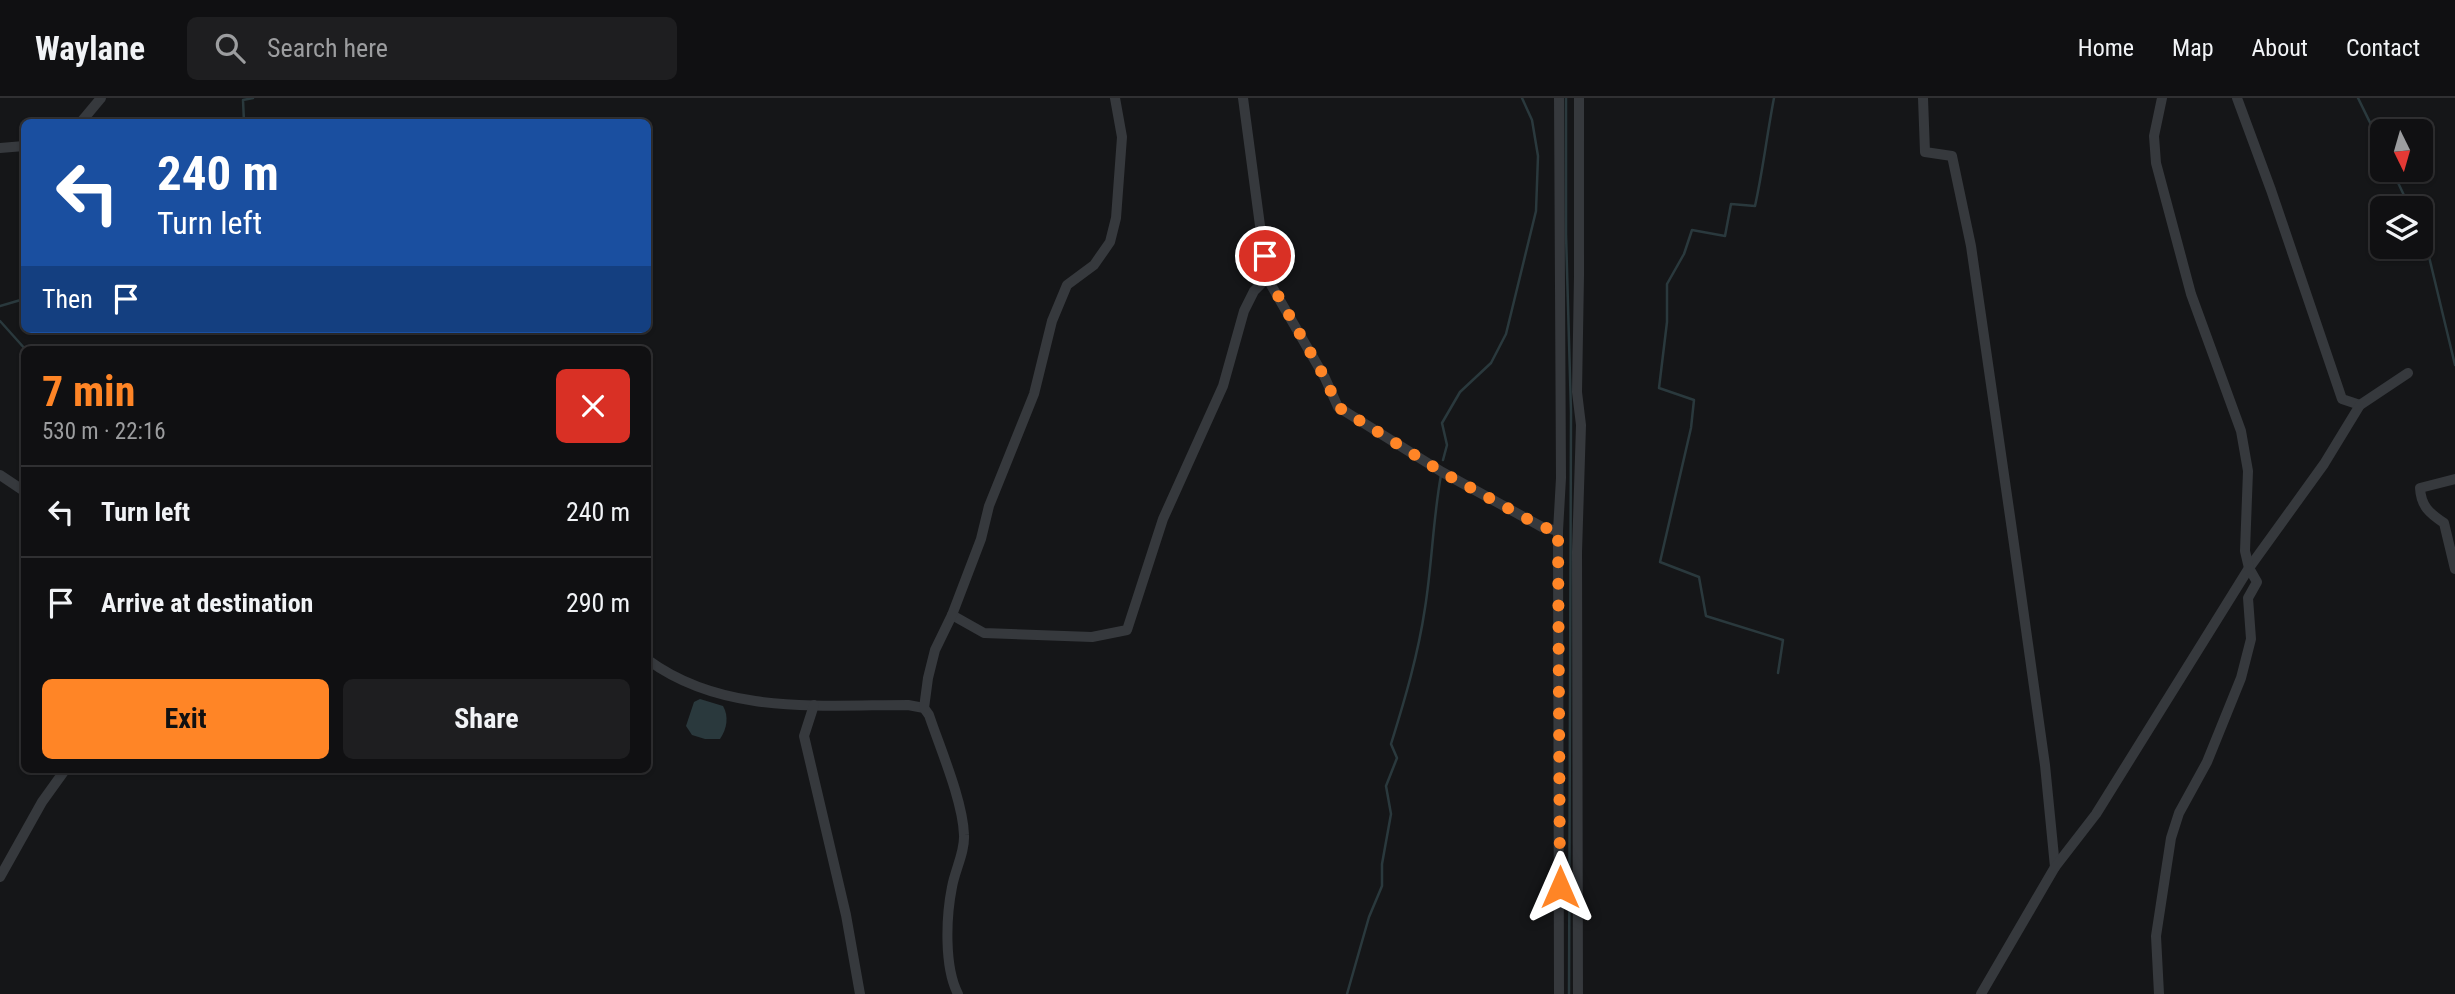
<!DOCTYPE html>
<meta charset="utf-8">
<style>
:root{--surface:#101012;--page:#1e1e20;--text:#f1f3f6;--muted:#9c9d9f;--line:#303032;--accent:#ff8526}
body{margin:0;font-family:"Roboto Condensed",sans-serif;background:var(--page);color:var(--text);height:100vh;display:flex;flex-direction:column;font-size:26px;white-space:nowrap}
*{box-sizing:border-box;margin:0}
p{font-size:23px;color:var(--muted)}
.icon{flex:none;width:38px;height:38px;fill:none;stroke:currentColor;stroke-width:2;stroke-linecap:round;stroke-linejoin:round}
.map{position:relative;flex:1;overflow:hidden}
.details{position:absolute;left:21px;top:248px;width:630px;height:427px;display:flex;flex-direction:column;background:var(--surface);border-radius:10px;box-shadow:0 2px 5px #0004,0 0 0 2px var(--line)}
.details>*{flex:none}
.banner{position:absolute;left:21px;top:21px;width:630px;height:214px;border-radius:10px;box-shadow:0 2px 5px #0004,0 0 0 2px var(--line);background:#1a4fa0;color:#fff;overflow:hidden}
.needle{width:46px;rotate:175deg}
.buttons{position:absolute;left:2370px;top:21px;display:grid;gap:14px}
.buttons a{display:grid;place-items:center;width:63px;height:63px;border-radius:10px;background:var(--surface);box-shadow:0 2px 5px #0004,0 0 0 2px var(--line);font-size:35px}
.pin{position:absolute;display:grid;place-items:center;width:60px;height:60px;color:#fff;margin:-30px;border:4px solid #fff;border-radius:50%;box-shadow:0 2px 7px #0007}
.me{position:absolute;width:77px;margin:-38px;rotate:0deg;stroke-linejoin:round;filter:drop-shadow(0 0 5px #0008)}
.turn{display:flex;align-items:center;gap:24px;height:147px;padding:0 21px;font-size:32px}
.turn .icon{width:91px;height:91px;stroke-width:2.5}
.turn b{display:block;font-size:49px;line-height:60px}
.then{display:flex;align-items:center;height:66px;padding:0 21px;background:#0003;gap:14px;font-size:26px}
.round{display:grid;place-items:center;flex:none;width:74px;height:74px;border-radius:10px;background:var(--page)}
.head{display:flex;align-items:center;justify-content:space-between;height:119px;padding:0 21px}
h1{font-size:42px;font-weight:700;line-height:52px;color:var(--accent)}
.primary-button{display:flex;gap:14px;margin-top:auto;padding:14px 21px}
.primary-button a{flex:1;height:80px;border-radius:10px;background:var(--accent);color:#111;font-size:28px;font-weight:700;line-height:80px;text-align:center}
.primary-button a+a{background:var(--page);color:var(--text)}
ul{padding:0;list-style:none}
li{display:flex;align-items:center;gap:21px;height:91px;padding:0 21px;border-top:2px solid var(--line)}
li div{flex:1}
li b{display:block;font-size:26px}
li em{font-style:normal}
header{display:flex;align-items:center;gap:42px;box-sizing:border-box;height:98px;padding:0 35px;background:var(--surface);border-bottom:2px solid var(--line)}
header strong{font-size:33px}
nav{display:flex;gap:38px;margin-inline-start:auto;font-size:24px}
.search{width:490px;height:63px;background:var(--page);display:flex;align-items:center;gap:18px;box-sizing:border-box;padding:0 24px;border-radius:10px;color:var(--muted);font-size:26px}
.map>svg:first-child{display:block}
.water{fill:#2a393d}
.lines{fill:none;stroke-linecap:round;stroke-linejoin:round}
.stream{stroke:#2a393d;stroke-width:2.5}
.street{stroke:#36393d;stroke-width:10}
.route{stroke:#ff8526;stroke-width:12;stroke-dasharray:0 21.6}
</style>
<header>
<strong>Waylane</strong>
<div class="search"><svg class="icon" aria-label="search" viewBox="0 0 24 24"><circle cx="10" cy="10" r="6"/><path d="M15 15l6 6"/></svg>Search here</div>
<nav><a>Home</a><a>Map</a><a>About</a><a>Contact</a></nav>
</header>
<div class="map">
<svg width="2455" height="896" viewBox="0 0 2455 896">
<rect width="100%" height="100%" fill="#151618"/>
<!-- water -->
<path class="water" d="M700,601l23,7c6,10 4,23 -3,33h-15l-13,-4 -6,-9 8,-24z"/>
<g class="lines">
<!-- stream -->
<g class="stream">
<polyline points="1566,0 1566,136 1571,314 1569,896"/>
<path d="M1774,0c-7,36 -11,72 -19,108l-24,-2 -6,32 -33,-6 -8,24 -17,30v38l-8,66 35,12 -3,28 -31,134 39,15 7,39 77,24 -5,33"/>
<polyline points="2358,0 2382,49"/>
<polyline points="244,24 243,2 253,0"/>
<polyline points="2392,72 2410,110"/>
<polyline points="2420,132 2425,142 2455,267"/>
<polyline points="0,208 24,201"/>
<polyline points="0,223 26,252"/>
<polyline points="1443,362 1447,347 1442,325 1460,294 1491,265 1506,236 1536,113 1538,58 1532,22 1522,0"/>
<path d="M1347,896l22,-77 13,-31v-22l9,-50 -5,-28 11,-28 -6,-14c14,-45 27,-89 34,-136 7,-44 8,-89 16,-133"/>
</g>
<!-- street -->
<g class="street">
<polyline points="1243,0 1267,180 1325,280 1338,309 1442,374 1542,429 1558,433"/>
<polyline points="1559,0 1561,380 1558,433 1559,896"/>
<polyline points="1923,0 1925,54 1952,58 1971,148 2013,439 2045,667 2055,769"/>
<polyline points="2237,0 2271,92 2342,301 2360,307"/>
<polyline points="81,24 101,0"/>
<polyline points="0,50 24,48"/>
<polyline points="0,377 24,393"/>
<path d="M2455,381l-35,9c1,18 9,25 24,35l11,46"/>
<polyline points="952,517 984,535 1092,539 1127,532 1163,421 1223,288 1244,213 1254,193 1267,180"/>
<path d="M648,562c75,55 171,45 260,45l16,3"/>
<polyline points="814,607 804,638 846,817 860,896"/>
<polyline points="0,779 42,704 65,672"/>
<path d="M958,896c-14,-27 -12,-77 -6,-107 3,-17 13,-35 12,-52 -1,-34 -24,-87 -35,-120l-5,-7 4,-30 7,-28 17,-35 29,-76 8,-33 45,-112 18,-73 15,-36 27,-20 16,-23 6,-24 6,-81 -7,-39"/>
<polyline points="1578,896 1577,454 1581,327 1577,294 1579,178 1579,0"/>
<polyline points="1981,896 2055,769 2096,716 2249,470 2324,366 2360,307 2408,275"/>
<polyline points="2159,896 2156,838 2171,740 2179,715 2207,664 2241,580 2251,541 2248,500 2257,484 2249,470 2245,453 2248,373 2241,333 2191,196 2156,65 2154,38 2162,0"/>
</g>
</g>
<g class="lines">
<!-- route -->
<polyline class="route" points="1265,158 1268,180 1325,280 1338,309 1442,374 1542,429 1558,433 1560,789"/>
</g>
</svg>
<div class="buttons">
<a><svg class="needle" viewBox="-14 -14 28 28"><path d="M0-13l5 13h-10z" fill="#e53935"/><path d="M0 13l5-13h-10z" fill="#9c9d9f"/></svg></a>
<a><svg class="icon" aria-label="layers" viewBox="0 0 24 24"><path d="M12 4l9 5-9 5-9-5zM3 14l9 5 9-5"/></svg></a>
</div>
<div class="pin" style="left:1265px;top:158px;background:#d93025"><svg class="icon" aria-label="arrive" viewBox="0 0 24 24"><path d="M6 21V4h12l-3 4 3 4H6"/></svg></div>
<svg class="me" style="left:1560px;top:789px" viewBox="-20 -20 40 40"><path d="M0-17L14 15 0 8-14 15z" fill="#ff8526" stroke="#fff" stroke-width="4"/></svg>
<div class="banner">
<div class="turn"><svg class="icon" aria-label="left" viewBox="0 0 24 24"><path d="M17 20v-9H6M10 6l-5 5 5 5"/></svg><div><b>240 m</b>Turn left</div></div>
<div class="then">Then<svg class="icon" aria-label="arrive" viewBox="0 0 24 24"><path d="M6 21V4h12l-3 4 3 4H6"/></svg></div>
</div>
<section class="details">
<div class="head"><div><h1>7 min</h1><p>530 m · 22:16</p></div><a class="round" style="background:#d93025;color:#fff"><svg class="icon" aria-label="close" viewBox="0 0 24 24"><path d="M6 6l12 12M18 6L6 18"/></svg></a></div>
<ul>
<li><svg class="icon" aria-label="left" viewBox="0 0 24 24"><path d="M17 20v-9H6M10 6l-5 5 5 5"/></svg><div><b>Turn left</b></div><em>240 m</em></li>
<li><svg class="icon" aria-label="arrive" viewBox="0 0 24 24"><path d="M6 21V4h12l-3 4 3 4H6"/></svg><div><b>Arrive at destination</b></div><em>290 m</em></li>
</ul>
<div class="primary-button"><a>Exit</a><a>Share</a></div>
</section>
</div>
